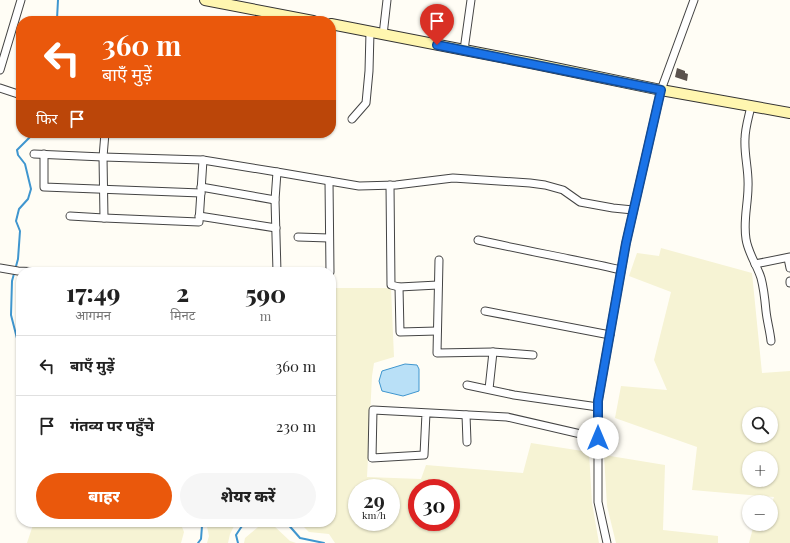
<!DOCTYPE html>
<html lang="hi">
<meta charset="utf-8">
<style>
:root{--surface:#fff;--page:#f6f6f6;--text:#222;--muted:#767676;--line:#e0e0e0;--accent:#ea580c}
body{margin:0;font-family:"Playfair Display","Noto Sans Devanagari",serif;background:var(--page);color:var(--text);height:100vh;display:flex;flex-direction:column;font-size:15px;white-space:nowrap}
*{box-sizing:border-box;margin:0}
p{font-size:13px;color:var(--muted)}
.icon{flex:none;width:22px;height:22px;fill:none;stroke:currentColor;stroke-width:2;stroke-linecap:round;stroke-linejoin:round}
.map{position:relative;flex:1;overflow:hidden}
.side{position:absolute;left:16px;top:267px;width:320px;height:260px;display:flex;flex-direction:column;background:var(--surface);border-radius:16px;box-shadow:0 1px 3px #0004}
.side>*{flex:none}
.top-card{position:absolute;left:16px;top:16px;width:320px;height:122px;border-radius:16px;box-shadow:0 1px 3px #0004;background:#ea580c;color:#fff;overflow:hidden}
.tools{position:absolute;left:742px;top:407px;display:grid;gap:8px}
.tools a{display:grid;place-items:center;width:36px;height:36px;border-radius:50%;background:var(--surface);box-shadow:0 1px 3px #0004;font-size:20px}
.speed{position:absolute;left:348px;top:479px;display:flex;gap:8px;font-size:20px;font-weight:700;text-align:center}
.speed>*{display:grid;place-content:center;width:52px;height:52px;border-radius:50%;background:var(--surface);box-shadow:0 1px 3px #0004;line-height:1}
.speed small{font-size:10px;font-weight:400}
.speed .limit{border:6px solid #d22;background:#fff;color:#111}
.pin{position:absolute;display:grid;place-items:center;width:34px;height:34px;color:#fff;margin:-41px -17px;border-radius:50% 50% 50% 0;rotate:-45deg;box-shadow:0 0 4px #0007}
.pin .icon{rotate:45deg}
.me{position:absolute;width:44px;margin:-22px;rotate:0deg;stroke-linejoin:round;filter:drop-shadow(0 0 3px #0008)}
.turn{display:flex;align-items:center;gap:14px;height:84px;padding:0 20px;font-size:18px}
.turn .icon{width:52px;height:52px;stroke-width:2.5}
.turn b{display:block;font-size:28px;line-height:34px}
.then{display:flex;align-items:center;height:38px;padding:0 20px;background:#0003;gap:8px;font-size:15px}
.eta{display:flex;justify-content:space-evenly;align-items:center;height:68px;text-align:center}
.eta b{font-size:24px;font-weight:800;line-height:28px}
.button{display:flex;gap:8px;margin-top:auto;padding:8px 20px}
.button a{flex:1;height:46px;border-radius:24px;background:var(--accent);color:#fff;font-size:16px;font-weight:800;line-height:46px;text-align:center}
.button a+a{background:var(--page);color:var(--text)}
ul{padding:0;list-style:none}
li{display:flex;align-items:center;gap:12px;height:60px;padding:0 20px;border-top:1px solid var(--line)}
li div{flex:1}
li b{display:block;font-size:15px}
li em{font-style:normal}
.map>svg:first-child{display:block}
.farmland{fill:#f6f3d4;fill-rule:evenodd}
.water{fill:#b9e0f7;stroke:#3f96cf}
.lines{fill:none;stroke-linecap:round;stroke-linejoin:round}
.stream{stroke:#3f96cf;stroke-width:2}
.building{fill:#5a524d}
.street-casing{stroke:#444;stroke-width:9}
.secondary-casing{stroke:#333;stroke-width:12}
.street{stroke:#fff;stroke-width:7}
.secondary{stroke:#fff6b0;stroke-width:10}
.route-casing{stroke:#114b97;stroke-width:10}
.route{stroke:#1a73e8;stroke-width:7}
</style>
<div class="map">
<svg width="790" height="543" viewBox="0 0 790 543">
<rect width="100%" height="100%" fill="#fffdf5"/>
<!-- farmland -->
<g class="farmland">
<path d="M661,248l91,25 10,100 28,-2v172h-41l5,-19h17v-18l3,-9 -82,-7 5,-43 -82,-29 6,-32 46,4 -13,-30 17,-68 -42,-16 8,-23 22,3zM749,414h22v22h-22zM749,458h22v22h-22z"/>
<path d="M331,288h60l3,69 -20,6 -2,13 -5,101 54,2 5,-14 97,8 8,-30 58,9 3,51 7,40h-264l-6,-9 -20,-2 -10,-10h32zM357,488h34v34h-34zM417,488h34v34h-34z"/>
<polygon points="604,455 665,465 663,530 718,536 718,543 616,543 607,506"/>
<polygon points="34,522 180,522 184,532 181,543 27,543"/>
<polygon points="206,522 236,522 230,534 228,543 207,543 209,536"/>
<polygon points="272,524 290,541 296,543 244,543 245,538 258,527"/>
</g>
<!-- water -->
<polygon class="water" points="405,364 417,365 419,369 419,391 403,396 382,391 379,381 382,371"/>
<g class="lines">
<!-- stream -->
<g class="stream">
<polyline points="58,0 57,19 60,21"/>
<polyline points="21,354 11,315 12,281 18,259 20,231 16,221 19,209 28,199 31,189 25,164 18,155 17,150 34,133"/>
<polyline points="286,522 300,538 324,543"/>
<polyline points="198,543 201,539 202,526 199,522"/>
<polyline points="238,543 236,535 242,526 247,522"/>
</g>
</g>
<!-- building -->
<polygon class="building" points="677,68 685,71 685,73 688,74 687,81 675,77"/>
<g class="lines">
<!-- street casing -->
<g class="street-casing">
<g id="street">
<polyline points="383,35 387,0"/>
<polyline points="464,50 471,0"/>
<polyline points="0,70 21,0"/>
<polyline points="0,88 21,95"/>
<path d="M751,106c-2,10 -6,22 -6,33 -1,16 4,32 3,48 0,17 -5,34 -2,52 2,14 11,26 15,39 3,11 4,22 5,33 1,10 4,20 5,30"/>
<polyline points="352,119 366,103 369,71 370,32"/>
<polyline points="34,154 103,157 203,160 277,172 359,186 396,185 453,178 530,183 545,185 563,190 580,202 613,208 633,210"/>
<polyline points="44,154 44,187 201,193"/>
<polyline points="277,172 275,200 277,272"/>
<polyline points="329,181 330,272"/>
<polyline points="390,185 391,285 399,287 438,285"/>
<polyline points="201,187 275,200"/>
<polyline points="70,216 104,218 199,222 203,160"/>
<polyline points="199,216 276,228"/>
<polyline points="104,218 103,157 105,133"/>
<polyline points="298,237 329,238"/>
<path d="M478,240c48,11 96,19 143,30"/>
<polyline points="788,258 790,268"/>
<polyline points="439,260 437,353 493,352 533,355"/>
<polyline points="755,264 790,257"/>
<polyline points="0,268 18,271 41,272"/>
<polyline points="790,281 790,283"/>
<polyline points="399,287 400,332 437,331"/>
<polyline points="485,311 610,335"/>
<polyline points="467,385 514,395 598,407"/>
<polyline points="489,389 493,352"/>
<polyline points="426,413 424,455 372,458 373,410 507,417 598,438"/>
<polyline points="466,415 467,442"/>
<polyline points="607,543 598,502 598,401 626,243 661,90 694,0"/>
</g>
</g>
<!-- secondary casing -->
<g class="secondary-casing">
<g id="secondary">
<polyline points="205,0 313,21"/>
<polyline points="331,24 531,63 661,90 790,113"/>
</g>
</g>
<!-- street -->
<use href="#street" class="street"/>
<!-- secondary -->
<use href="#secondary" class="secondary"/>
</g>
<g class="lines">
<!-- route casing -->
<g class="route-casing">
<polyline id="route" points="437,45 661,90 626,243 598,401 598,438"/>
</g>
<!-- route -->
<use href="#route" class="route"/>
</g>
</svg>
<div class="tools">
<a><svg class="icon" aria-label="search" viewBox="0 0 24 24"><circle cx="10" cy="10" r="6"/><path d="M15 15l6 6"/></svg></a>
<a>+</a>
<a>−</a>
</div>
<div class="speed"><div>29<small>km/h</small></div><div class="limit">30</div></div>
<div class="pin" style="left:437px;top:45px;background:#d93025"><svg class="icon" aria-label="arrive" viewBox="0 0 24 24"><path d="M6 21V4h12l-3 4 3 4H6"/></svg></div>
<svg class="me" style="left:598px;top:438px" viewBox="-20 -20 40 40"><circle r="19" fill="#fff"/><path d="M0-13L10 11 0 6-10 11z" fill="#1a73e8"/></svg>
<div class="top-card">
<div class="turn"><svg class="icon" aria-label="left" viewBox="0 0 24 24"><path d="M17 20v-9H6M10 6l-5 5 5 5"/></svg><div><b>360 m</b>बाएँ मुड़ें</div></div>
<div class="then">फिर<svg class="icon" aria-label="arrive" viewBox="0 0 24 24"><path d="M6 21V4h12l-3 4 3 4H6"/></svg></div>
</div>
<section class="side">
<div class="eta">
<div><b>17:49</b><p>आगमन</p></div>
<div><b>2</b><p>मिनट</p></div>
<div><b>590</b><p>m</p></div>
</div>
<ul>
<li><svg class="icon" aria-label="left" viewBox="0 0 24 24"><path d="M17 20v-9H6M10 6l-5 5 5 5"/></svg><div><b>बाएँ मुड़ें</b></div><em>360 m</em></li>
<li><svg class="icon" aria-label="arrive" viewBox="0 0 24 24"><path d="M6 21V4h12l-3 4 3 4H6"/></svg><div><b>गंतव्य पर पहुँचे</b></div><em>230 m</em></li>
</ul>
<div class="button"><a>बाहर</a><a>शेयर करें</a></div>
</section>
</div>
